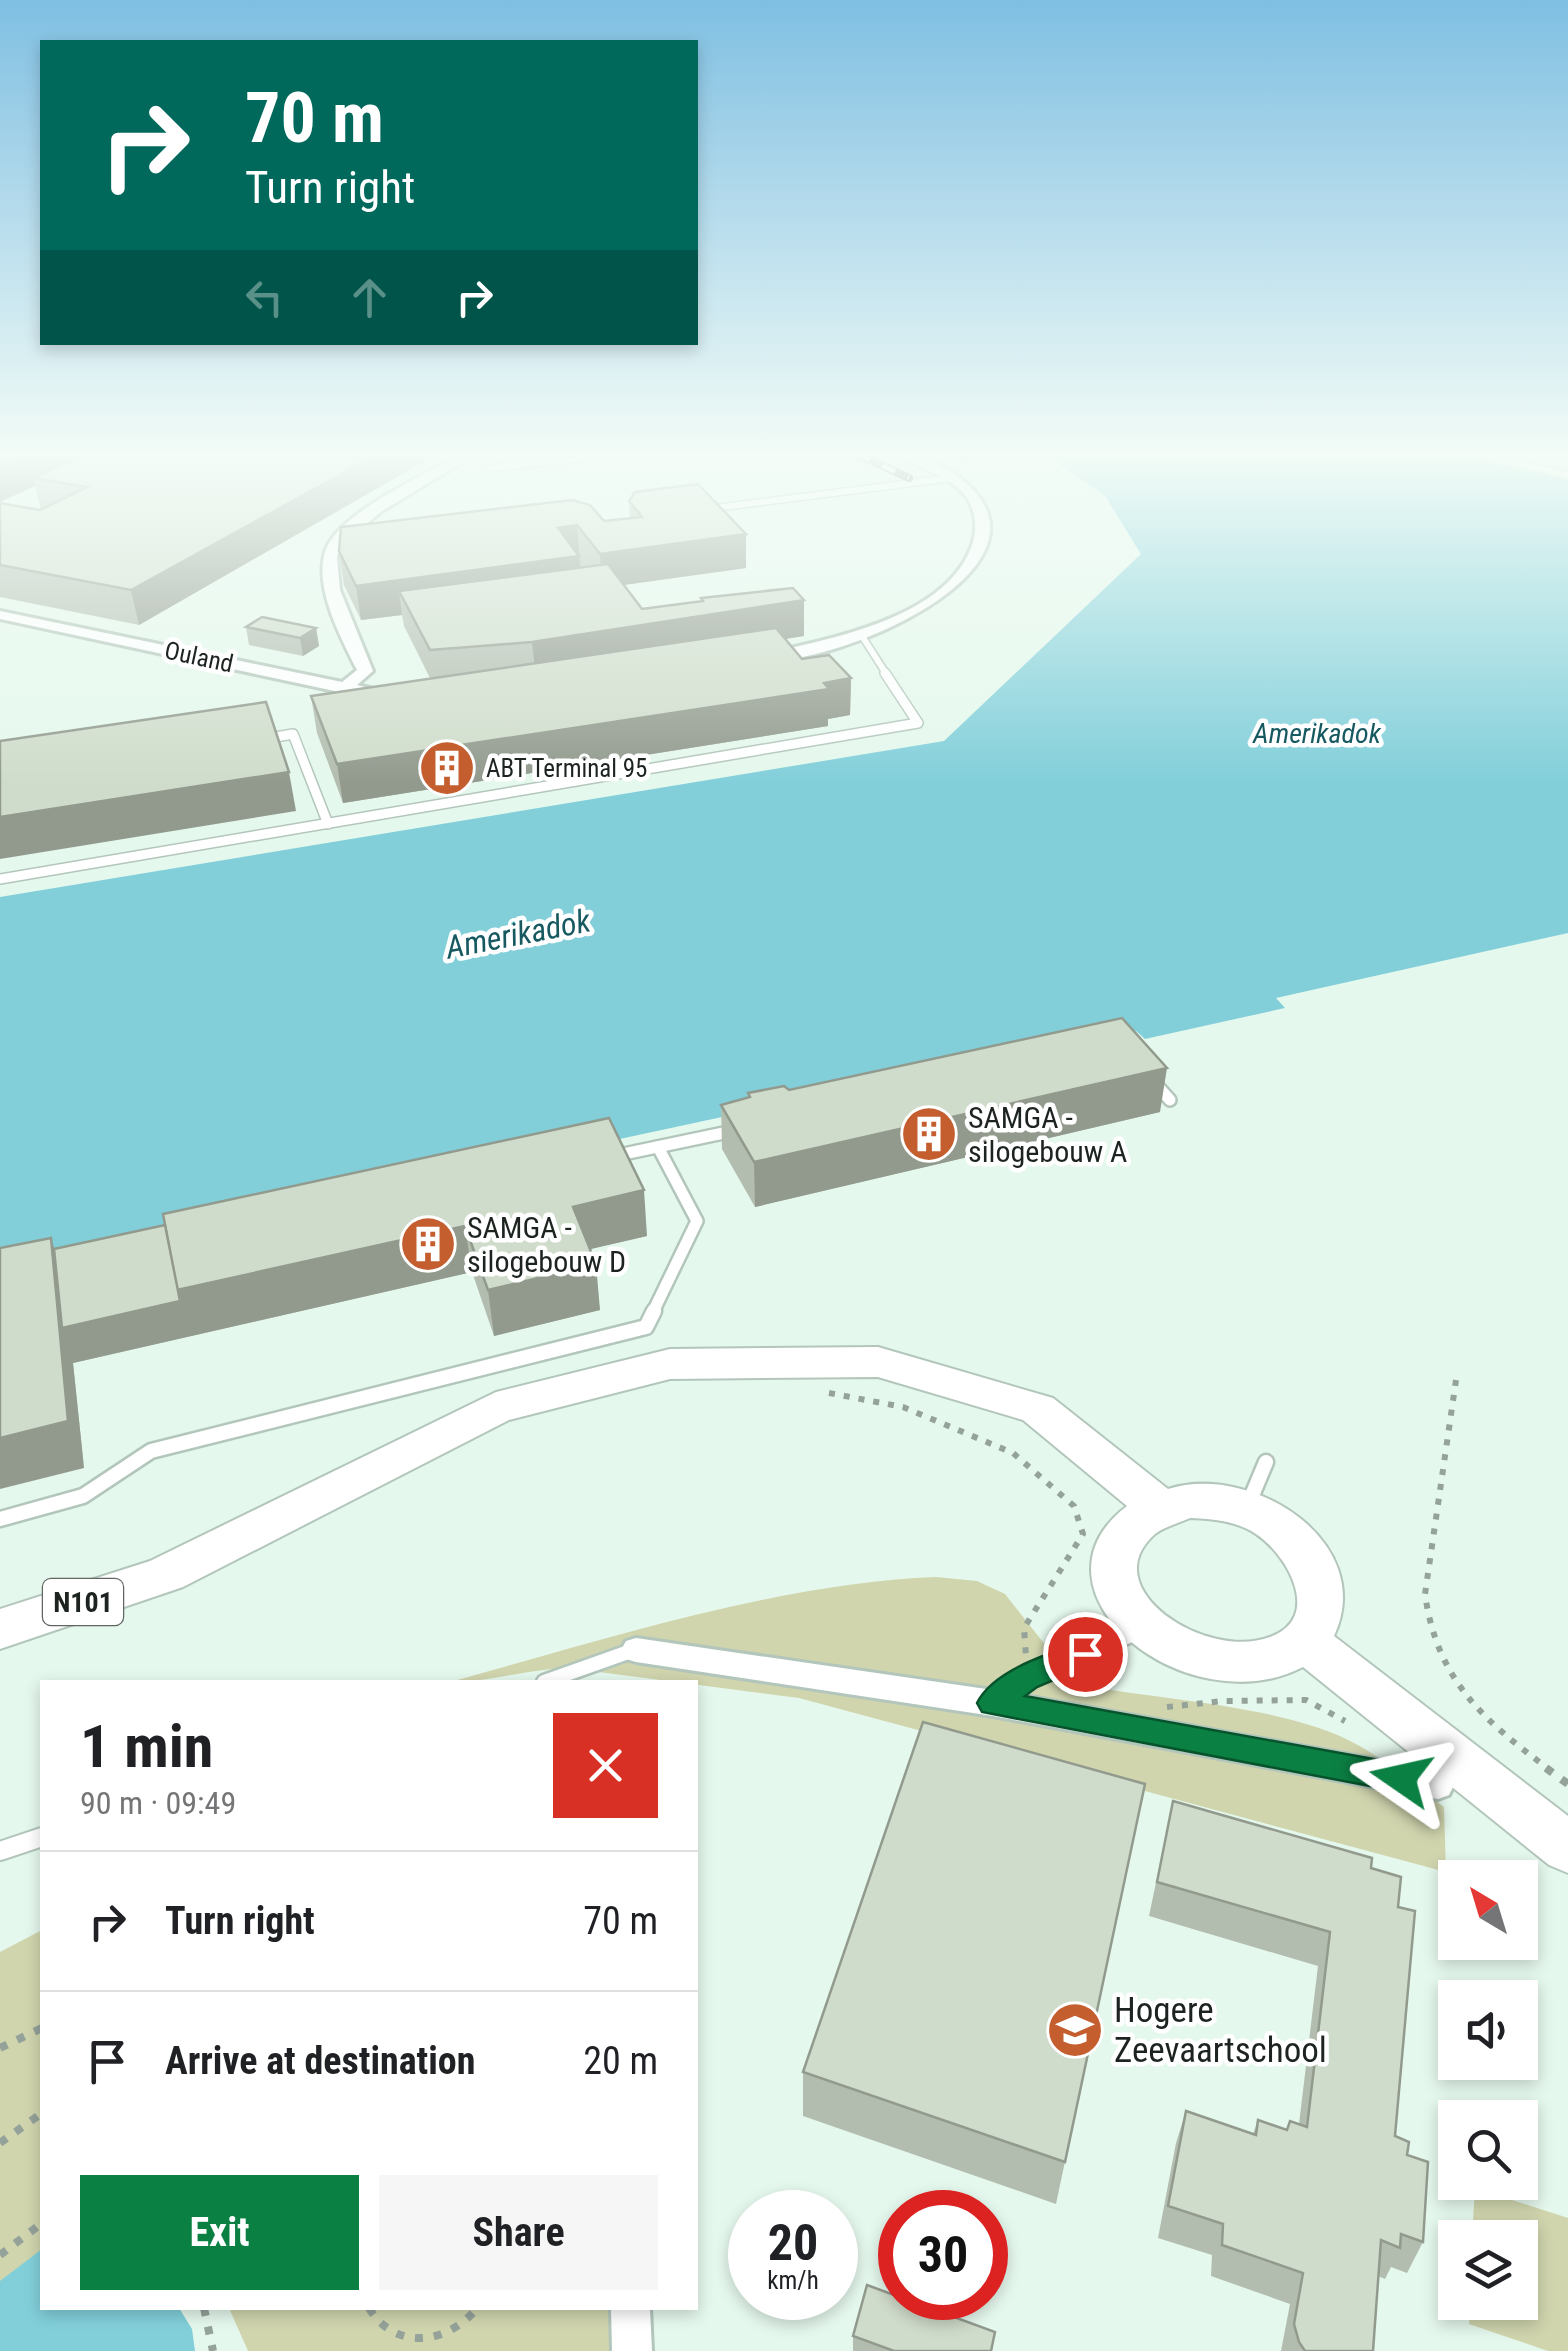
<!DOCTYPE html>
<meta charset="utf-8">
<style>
:root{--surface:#fff;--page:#f6f6f6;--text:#202124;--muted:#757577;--line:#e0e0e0;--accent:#0b8043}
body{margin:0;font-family:"Roboto Condensed",sans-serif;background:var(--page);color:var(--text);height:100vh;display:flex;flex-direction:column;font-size:38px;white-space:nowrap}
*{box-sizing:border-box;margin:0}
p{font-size:32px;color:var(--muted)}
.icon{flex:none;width:55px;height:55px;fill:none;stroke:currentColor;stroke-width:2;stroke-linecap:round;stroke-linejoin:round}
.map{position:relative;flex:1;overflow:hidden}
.panel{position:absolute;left:40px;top:1680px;width:658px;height:630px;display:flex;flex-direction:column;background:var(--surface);border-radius:0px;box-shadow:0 5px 15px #0003}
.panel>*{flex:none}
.top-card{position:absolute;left:40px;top:40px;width:658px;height:305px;border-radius:0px;box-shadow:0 5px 15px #0003;background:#00695c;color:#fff;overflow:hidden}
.needle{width:65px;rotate:322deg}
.fabs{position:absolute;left:1438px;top:1860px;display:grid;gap:20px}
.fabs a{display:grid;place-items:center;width:100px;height:100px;border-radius:0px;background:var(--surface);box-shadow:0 5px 15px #0003;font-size:50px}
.speed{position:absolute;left:728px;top:2190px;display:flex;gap:20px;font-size:50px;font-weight:700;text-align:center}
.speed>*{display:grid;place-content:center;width:130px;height:130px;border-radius:50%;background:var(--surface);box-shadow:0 5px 15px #0003;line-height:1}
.speed small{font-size:25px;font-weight:400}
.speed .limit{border:15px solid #d22;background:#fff;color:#111}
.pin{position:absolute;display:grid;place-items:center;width:85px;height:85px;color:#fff;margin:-42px;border:5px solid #fff;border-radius:50%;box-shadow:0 2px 10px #0007}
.me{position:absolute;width:110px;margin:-55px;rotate:281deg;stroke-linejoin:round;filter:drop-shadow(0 0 8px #0008)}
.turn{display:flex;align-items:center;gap:35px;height:210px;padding:0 40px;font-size:45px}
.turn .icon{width:130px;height:130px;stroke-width:2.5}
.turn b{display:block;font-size:70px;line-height:85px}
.lanes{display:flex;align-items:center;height:95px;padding:0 40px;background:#0003;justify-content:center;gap:50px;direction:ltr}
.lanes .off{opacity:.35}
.round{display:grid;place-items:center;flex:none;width:105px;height:105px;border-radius:0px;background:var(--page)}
.overview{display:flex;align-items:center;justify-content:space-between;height:170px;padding:0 40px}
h1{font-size:60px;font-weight:700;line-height:75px}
.cta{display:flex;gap:20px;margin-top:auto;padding:20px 40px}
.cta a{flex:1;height:115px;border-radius:0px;background:var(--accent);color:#fff;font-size:40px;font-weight:700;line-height:115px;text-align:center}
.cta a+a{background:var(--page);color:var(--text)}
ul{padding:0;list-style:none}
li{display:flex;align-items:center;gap:30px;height:140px;padding:0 40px;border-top:2px solid var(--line)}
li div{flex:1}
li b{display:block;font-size:38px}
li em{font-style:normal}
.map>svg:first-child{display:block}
.green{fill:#d0d5ae}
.water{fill:#82cfda}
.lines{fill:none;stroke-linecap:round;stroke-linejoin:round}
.lane-far4-casing{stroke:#b3c6bb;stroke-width:9}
.lane-far3-casing{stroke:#b3c6bb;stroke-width:12}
.lane-far2-casing{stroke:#b3c6bb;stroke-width:16}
.lane-far1-casing{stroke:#b3c6bb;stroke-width:19}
.lane-casing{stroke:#b3c6bb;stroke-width:22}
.street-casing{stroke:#b3c6bb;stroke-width:6}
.primary-casing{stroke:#b3c6bb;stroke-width:4}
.path-far1{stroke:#94a29a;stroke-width:6;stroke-dasharray:6 9;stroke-linecap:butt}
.path{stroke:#94a29a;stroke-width:8;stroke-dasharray:8 11;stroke-linecap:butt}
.lane-far4{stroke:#fff;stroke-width:6}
.lane-far3{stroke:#fff;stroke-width:9}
.lane-far2{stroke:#fff;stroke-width:11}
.lane-far1{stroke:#fff;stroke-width:14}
.lane{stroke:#fff;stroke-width:18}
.street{fill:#fff;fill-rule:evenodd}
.primary{fill:#fff;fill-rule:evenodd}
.rail-casing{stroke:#3a433e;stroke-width:8}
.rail{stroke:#fff;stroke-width:5;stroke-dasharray:14;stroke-linecap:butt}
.wall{fill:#b3bdaf}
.shaded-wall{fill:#929a8e}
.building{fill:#d0dccb;stroke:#929a8e;stroke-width:2.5}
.route{fill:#0b8043;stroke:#07532c;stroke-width:2.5}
.labels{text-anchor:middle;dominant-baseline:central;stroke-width:9;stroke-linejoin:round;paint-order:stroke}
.far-street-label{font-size:25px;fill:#1d2420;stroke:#fff}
.far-poi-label{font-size:25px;fill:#1d2420;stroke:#fff;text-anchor:start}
.far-water-label{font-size:28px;font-style:italic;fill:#175961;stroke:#fff}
.shield{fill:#fff;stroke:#616663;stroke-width:2.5}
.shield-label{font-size:28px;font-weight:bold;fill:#1d2420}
.poi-label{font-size:30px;fill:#1d2420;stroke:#fff;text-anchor:start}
.water-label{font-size:32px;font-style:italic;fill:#175961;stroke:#fff}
.near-poi-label{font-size:35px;fill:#1d2420;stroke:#fff;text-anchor:start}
</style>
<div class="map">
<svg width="1568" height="2351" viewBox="0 0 1568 2351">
<rect width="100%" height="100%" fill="#e5f8ed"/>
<!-- green -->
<g class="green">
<path d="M936,1577l41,4 28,13 71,90c82,16 191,20 266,53 36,16 70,46 102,70l2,65 -647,-174 -231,-30c-40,1 -79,14 -118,14 153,-42 328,-99 486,-105z"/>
<polygon points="42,1930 42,2308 0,2345 0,1952"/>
<polygon points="1475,2188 1568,2218 1568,2351 1548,2351 1469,2324 1470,2303 1520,2302 1520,2238 1472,2237"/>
<polygon points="229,2308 611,2308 613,2351 248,2351"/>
</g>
<!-- water -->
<g class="water">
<polygon points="1044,454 1453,454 1568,480 1568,933 1276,998 1285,1008 1145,1039 1136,1031 1126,1030 11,1270 0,1260 0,897 944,741 1141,554 1105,496"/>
<polygon points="42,2249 42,2308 179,2308 192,2329 195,2351 0,2351 0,2281"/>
</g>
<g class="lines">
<!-- lane-far4 casing -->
<g class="lane-far4-casing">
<g id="lane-far4">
<polyline points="1474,454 1568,475"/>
<polyline points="491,468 625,454"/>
<polyline points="707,509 951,478"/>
<polyline points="860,633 887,675"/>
</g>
</g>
<!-- lane-far3 casing -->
<g class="lane-far3-casing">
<g id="lane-far3">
<polyline points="264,739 293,734 328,824"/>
<polyline points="0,879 918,723 885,673"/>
</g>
</g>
<!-- lane-far2 casing -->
<g class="lane-far2-casing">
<g id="lane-far2">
<polyline points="1153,1081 1170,1100"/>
<polyline points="614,1156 733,1131"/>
<polyline points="652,1314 697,1221 658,1147"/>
</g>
</g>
<!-- lane-far1 casing -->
<g class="lane-far1-casing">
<g id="lane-far1">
<polyline points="1248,1505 1266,1462"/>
<polyline points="0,1519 83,1496 151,1451 646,1327 654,1311"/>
<polyline points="544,1682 634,1650"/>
<polyline points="996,1701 1026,1678 1141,1631"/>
</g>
</g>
<!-- lane casing -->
<g class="lane-casing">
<polyline id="lane" points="0,1851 42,1837"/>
</g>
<!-- street casing -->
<g class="street-casing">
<g id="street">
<path d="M462,454h14l-94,57 -42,35 -3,11 3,33 33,81 -16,14 29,7v6l-42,-5 -344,-74v-8l342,71 15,-12c-16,-32 -43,-82 -32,-118 11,-38 103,-79 137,-98z"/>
<path d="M896,454c25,-1 50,12 69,28 102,88 -135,186 -201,178v-6c65,-15 186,-36 209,-112 4,-15 3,-30 -6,-44 -17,-24 -48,-29 -71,-44z"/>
<polygon points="636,1638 993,1690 1438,1771 1449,1775 1454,1785 1449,1795 1438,1799 993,1716 636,1662 626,1659 621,1650 626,1641"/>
<polygon points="611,2308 650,2308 652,2351 612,2351"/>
</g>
</g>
<!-- primary casing -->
<g class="primary-casing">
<path id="primary" d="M878,1347l175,51 115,91c83,-27 210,53 166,147l234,180v57l-19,-8 -246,-198c-116,60 -287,-76 -176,-161l-104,-86 -145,-43 -208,2 -161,41 -326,167 -183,62v-40l150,-48 346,-169 174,-43zM1190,1518c23,1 47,3 66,16 32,21 67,84 14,103 -64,24 -177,-49 -115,-103 9,-7 24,-11 35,-16z"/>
</g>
<!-- path-far1 -->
<g class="path-far1">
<path d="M1456,1380l-31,214c12,86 58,126 125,176"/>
<polyline points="829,1393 903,1407 1013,1453 1074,1506 1083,1534 1024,1628 1026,1656"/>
<polyline points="1167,1707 1223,1701 1306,1700 1345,1721"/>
</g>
<!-- path -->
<g class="path">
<polyline points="1546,1768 1568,1784"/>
<polyline points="0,2048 42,2028"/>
<polyline points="0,2143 42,2113"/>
<polyline points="0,2255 42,2223"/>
<polyline points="204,2308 213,2351"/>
<path d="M369,2308c26,43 78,37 108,0"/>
</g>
<!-- lane-far4 -->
<use href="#lane-far4" class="lane-far4"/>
<!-- lane-far3 -->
<use href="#lane-far3" class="lane-far3"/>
<!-- lane-far2 -->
<use href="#lane-far2" class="lane-far2"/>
<!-- lane-far1 -->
<use href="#lane-far1" class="lane-far1"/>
<!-- lane -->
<use href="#lane" class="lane"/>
<!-- street -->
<use href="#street" class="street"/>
<!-- primary -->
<use href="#primary" class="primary"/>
<!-- rail casing -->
<g class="rail-casing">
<polyline id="rail" points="857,454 909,478"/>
</g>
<!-- rail -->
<use href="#rail" class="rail"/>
</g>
<!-- wall -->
<g class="wall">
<polygon points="0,454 437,454 139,625 0,597 0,503 41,510 35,486 0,502"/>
<polygon points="947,454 978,454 978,457 965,461 947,456"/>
<polygon points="629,501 746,534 746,568 623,585 642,609 701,601 701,598 804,636 785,639 802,659 851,678 850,715 828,719 828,726 343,803 317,733 311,696 430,678 404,626 402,615 361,620 344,585 339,551 630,518"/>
<polygon points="246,627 316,628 319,646 303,656 249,645"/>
<polygon points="789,1090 1160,1112 755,1207 722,1149 721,1105 748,1097 748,1093"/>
<polygon points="163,1214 647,1236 590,1249 600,1310 494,1336 472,1272 73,1363 84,1468 51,1238 54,1249 165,1225"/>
<polygon points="1145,1784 1056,2204 803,2116 803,2072"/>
<polygon points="1173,1801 1371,1868 1398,1907 1395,2136 1407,2155 1423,2242 1407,2273 1391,2267 1385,2279 1378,2276 1373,2351 1281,2351 1290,2304 1211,2276 1212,2255 1158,2238 1176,2143 1186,2111 1253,2134 1258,2120 1286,2130 1299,2124 1318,1966 1149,1916"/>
<polygon points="995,2332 992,2351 853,2351 853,2336"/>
</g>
<!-- shaded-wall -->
<g class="shaded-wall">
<polygon points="28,454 104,454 33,478 35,486 0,502 0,466"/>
<polygon points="378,454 437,454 139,625 131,590"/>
<polygon points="965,454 978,454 978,457 965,461"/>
<polygon points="577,525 582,591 399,591 402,615 361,620 356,586 558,528"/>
<polygon points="746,534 746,568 602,588 600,554"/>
<polygon points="804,600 804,636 536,678 532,642"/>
<polygon points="316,628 319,646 303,656 300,638"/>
<polygon points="851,678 850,715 828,719 828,726 343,803 337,764"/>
<polygon points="289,772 296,811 0,859 0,817"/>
<polygon points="1167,1068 1160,1112 755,1207 754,1162"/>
<polygon points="644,1190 647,1236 578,1252 573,1207"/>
<polygon points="465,1226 472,1272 73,1363 84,1468 0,1489 0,1438 51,1238 65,1283 177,1290"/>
<polygon points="596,1264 600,1310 494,1336 488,1290"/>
</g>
<!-- building -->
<g class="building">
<polygon points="0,454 28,454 0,466"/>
<polygon points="86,454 378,454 131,590 0,565 0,503 40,510 87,487 33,478"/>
<polygon points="698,484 746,534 600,554 577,525 558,528 579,556 356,586 339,551 341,527 572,500 590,505 604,521 642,517 629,501 635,492"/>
<polygon points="608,564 642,609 703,601 701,598 793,588 804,600 532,642 430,650 399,591"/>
<polygon points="262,617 316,628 300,638 246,627"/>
<polygon points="776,628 802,659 829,655 851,678 824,683 829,689 337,764 311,696"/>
<polygon points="266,702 289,772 0,817 0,741"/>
<polygon points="1122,1018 1167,1068 754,1162 721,1105 750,1097 748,1093 784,1086 789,1090"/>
<polygon points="609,1118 644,1190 573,1207 596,1264 488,1290 465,1226 177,1290 163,1214"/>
<polygon points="165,1225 180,1301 62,1328 54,1249"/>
<polygon points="51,1238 68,1421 0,1438 0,1248"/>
<polygon points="923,1722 1145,1784 1065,2162 803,2072"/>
<polygon points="1173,1801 1372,1858 1371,1868 1401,1877 1398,1907 1415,1911 1395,2136 1409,2142 1407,2155 1428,2162 1423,2242 1401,2234 1400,2248 1381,2240 1373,2351 1305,2351 1299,2342 1294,2324 1303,2273 1222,2245 1223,2224 1168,2206 1186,2111 1256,2135 1258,2120 1287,2130 1290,2121 1307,2127 1330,1932 1157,1882"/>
<polygon points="867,2285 995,2332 991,2351 894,2351 853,2336"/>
</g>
<!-- sky -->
<linearGradient id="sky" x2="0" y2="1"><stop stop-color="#7fbfe2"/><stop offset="0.58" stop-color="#f3fcf7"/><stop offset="1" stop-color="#f3fcf7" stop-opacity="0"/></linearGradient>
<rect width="1568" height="783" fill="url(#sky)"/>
<!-- route -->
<path class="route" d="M1085,1641l11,4 4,9 -4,8 -59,25 -12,9 376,68 11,4 5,10 -5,10 -11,4 -419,-80 -5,-9c17,-34 74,-50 108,-62z"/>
<!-- icons -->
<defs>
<g id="building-disc" transform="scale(2.875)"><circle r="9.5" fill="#c45e2f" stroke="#fff"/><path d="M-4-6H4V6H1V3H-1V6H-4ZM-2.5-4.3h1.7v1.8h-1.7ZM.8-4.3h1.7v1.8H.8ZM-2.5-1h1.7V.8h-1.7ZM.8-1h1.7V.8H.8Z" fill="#fff"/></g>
<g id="university-disc" transform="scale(2.875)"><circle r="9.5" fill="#c45e2f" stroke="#fff"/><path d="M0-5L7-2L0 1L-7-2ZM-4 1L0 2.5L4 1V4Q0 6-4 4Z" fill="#fff"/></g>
</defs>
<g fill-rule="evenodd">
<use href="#building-disc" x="447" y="768"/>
<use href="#building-disc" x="929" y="1134"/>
<use href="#building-disc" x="428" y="1244"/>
<use href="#university-disc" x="1075" y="2030"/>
</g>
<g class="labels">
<!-- far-street labels -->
<g class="far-street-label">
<text transform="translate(199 657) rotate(12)">Ouland</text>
</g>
<!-- far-poi labels -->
<g class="far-poi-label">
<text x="486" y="768">ABT Terminal 95</text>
</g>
<!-- far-water labels -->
<g class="far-water-label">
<text x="1317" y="733">Amerikadok</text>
</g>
<!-- shield labels -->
<rect class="shield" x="43" y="1579" width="80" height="46" rx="8"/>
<g class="shield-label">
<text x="83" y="1602">N101</text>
</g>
<!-- poi labels -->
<g class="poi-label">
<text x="968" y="1117">SAMGA -<tspan x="968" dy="34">silogebouw A</tspan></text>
<text x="467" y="1227">SAMGA -<tspan x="467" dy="34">silogebouw D</tspan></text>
</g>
<!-- water labels -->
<g class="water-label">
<text transform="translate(518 934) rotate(-11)">Amerikadok</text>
</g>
<!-- near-poi labels -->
<g class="near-poi-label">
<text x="1114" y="2010">Hogere<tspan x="1114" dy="40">Zeevaartschool</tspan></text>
</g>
</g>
</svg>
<div class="fabs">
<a><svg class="needle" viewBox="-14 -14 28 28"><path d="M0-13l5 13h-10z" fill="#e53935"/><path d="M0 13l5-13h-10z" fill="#757577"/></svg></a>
<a><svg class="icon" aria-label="sound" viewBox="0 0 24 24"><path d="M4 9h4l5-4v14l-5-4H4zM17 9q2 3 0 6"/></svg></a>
<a><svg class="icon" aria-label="search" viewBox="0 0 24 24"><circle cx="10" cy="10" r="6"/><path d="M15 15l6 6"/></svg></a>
<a><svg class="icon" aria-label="layers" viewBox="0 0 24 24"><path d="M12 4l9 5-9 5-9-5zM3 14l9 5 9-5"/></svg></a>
</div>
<div class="speed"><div>20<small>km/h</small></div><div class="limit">30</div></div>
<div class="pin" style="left:1085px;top:1654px;background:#d93025"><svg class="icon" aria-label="arrive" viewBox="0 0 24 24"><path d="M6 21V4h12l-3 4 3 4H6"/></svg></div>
<svg class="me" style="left:1401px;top:1778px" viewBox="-20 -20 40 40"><path d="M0-17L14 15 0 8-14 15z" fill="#0b8043" stroke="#fff" stroke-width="4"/></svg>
<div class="top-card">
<div class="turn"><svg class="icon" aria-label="right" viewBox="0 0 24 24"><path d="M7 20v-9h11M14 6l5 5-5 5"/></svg><div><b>70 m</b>Turn right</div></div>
<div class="lanes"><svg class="icon off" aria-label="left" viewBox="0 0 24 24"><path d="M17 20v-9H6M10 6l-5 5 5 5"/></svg><svg class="icon off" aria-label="ahead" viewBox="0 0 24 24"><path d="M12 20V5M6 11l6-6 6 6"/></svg><svg class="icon" aria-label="right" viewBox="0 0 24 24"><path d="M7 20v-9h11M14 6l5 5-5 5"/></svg></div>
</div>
<section class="panel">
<div class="overview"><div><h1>1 min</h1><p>90 m · 09:49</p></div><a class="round" style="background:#d93025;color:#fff"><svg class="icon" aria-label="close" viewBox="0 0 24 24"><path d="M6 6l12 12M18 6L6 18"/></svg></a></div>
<ul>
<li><svg class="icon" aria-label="right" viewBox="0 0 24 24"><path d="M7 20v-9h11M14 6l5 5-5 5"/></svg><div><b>Turn right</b></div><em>70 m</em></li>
<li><svg class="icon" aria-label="arrive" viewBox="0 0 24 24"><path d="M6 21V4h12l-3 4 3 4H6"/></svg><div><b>Arrive at destination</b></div><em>20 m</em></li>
</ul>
<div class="cta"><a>Exit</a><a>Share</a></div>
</section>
</div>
